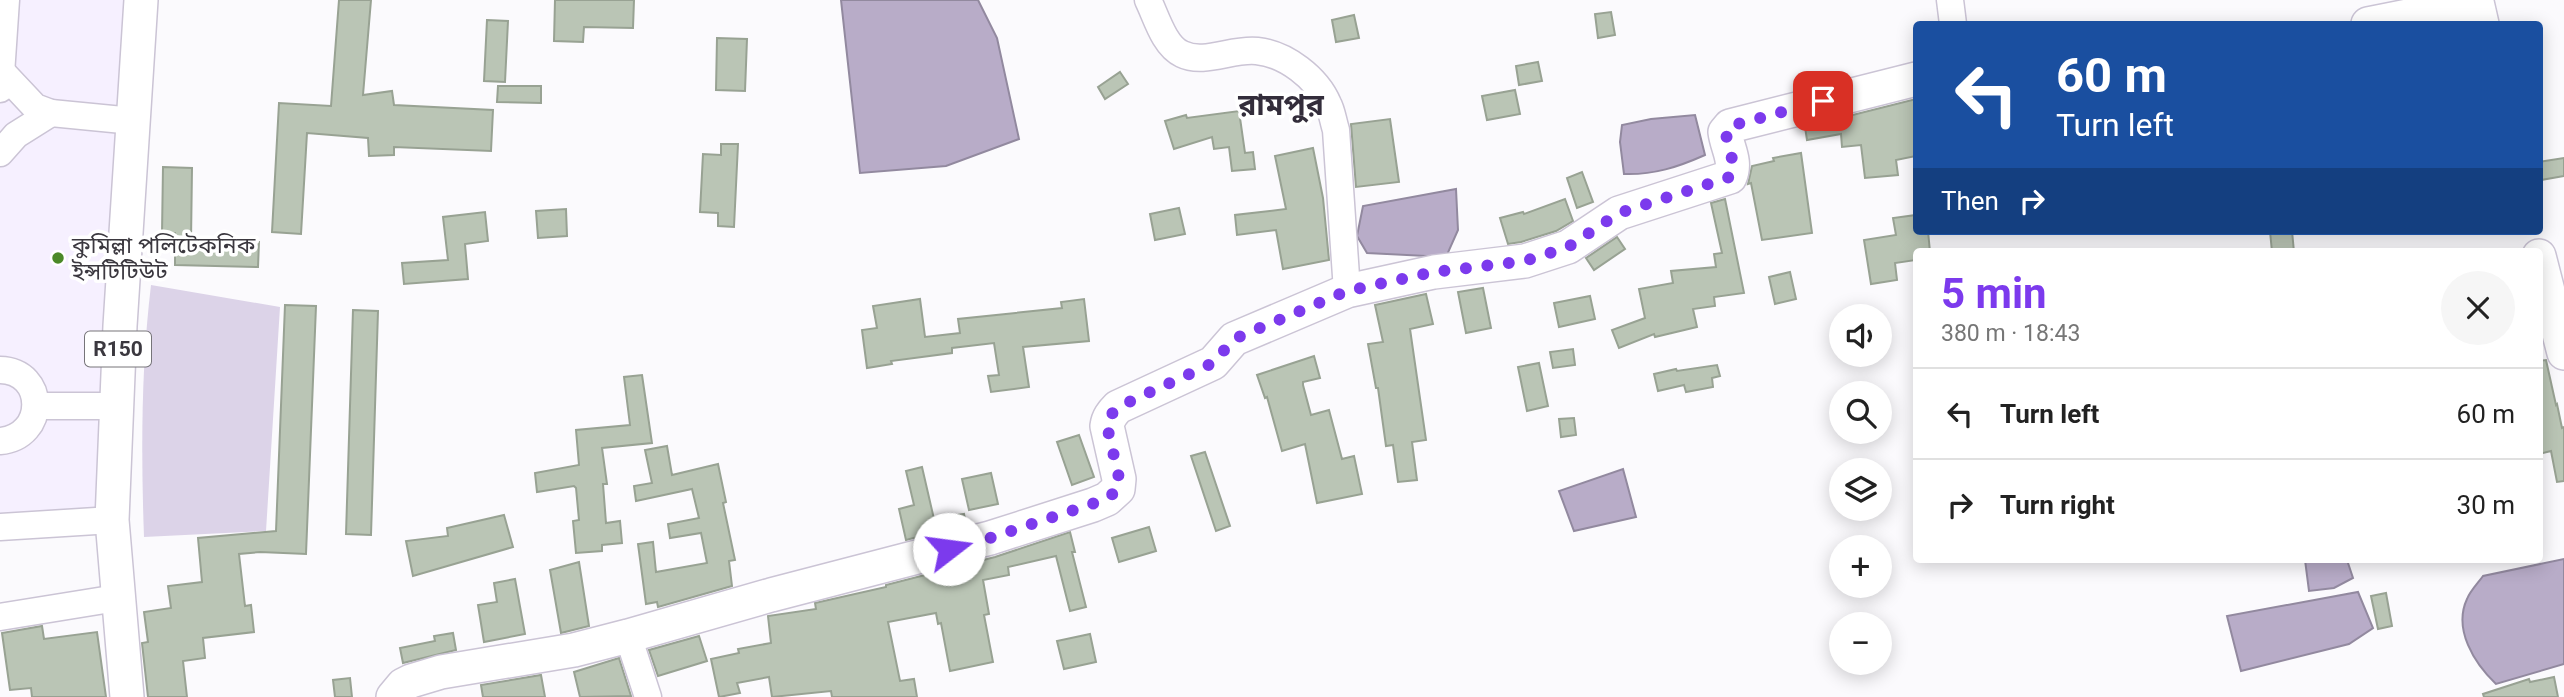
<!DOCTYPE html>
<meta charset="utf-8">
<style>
:root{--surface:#fff;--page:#f6f6f6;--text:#222;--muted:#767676;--line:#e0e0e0;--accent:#7c3aed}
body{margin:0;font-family:Roboto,"Noto Sans Bengali",sans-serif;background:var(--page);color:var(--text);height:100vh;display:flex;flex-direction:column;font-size:26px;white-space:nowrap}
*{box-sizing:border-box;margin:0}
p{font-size:23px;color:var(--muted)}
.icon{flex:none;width:38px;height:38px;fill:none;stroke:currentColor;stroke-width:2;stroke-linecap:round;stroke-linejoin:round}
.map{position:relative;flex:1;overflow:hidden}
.sheet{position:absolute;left:1913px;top:248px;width:630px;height:315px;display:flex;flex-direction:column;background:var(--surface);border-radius:7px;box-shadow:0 4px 18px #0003}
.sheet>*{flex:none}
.top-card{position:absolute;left:1913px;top:21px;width:630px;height:214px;border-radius:7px;box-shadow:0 4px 18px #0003;background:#1a4fa0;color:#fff;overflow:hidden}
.fabs{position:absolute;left:1829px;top:304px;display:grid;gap:14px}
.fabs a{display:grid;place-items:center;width:63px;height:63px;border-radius:50%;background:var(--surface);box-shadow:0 4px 18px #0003;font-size:35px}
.pin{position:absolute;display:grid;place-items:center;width:60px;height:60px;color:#fff;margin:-30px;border-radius:14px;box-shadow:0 4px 10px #0006}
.me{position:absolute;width:77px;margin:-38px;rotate:75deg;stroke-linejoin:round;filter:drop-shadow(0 0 5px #0008)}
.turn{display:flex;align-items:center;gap:24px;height:147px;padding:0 28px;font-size:32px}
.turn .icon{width:91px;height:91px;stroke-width:2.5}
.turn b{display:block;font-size:49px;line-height:60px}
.then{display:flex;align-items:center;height:66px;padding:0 28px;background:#0003;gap:14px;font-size:26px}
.round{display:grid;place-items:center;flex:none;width:74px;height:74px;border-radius:37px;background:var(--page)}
.head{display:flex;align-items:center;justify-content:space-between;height:119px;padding:0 28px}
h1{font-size:42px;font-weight:700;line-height:52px;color:var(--accent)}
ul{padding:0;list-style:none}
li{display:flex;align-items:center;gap:21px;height:91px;padding:0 28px;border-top:2px solid var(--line)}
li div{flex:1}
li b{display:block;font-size:26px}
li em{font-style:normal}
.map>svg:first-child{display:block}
.built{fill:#f6f0ff}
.green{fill:#dcd3e8}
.water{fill:#b8acc8;stroke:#92899f;stroke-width:2}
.building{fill:#bac5b5;stroke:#98a293;stroke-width:2}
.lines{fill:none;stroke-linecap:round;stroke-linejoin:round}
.minor-casing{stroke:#cbc4d5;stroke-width:29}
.major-casing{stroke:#cbc4d5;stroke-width:36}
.minor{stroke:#fff;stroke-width:26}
.major{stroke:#fff;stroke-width:33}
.route{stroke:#7c3aed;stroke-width:12;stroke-dasharray:0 21.6}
.poi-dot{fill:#4b8928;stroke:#fff;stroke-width:2.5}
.labels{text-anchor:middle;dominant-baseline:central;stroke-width:7;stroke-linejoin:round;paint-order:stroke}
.shield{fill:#fff;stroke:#767479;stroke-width:2}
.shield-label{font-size:21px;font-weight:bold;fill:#3b383f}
.poi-label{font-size:23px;fill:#3b383f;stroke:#fff;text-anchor:start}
.district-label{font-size:30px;font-weight:bold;fill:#332d3b;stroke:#fff}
</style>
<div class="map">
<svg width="2564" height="697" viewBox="0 0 2564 697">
<rect width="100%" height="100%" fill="#fbfafd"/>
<!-- built -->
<polygon class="built" points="0,0 129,0 102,517 0,520"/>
<!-- green -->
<path class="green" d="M151,285l129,22 -14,224 -122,6c-3,-83 -3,-169 7,-252z"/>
<!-- water -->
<g class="water">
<polygon points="841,0 978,0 997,38 1019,139 946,166 860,173"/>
<path d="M1695,115l10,40c-27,12 -51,20 -81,19l-4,-32 2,-17 29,-6z"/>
<polygon points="1456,189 1458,230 1446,257 1367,253 1357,236 1363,206"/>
<polygon points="1623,469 1636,517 1574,531 1559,491"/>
<path d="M2564,559v105l-68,20c-22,-21 -43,-55 -29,-85 3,-8 11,-16 16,-23z"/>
<polygon points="2305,560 2347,560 2353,578 2334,588 2309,591"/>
<polygon points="2358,592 2373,628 2349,644 2241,671 2227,616"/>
</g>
<!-- building -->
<g class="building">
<polygon points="339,0 371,0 363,95 392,91 394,105 493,110 491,151 394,147 394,155 369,156 368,138 307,133 301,234 272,232 279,103 331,106"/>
<polygon points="555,0 634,0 633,28 584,27 583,42 554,41"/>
<polygon points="1611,12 1615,35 1598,38 1595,14"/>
<polygon points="1354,15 1359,38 1336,42 1332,20"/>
<polygon points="487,20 508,21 505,82 484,81"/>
<polygon points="717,38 747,39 745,91 716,90"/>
<polygon points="1538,62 1542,81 1519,85 1516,66"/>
<polygon points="1120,72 1128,84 1105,99 1098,87"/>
<polygon points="498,86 541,86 541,103 497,102"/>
<polygon points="1515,90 1520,114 1487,120 1482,96"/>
<polygon points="1916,99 1916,156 1896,160 1898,175 1865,178 1861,145 1842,147 1841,134 1807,140 1805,127"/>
<polygon points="1239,111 1245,153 1253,152 1255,169 1232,171 1229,147 1214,149 1212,137 1174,149 1165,121 1186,115 1187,118"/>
<polygon points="1390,119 1399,182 1356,187 1351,124"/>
<polygon points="721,144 738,144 734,227 718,226 718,213 700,212 703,154 721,155"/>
<polygon points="1313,148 1323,198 1329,260 1283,269 1276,230 1237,235 1235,215 1286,209 1275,156"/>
<polygon points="1801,153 1812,233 1762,240 1751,183 1748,184 1752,166 1774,161 1773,158"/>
<polygon points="2564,158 2564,176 2541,180 2539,162"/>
<polygon points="163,167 192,168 191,241 259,242 258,267 175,265 175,233 162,233"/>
<polygon points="1582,172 1593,202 1577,208 1567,178"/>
<polygon points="1565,199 1573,221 1556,231 1521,242 1508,244 1500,218 1523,212 1524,214"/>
<polygon points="1725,199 1744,293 1714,297 1715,306 1693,309 1697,327 1655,337 1654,334 1619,348 1612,330 1645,318 1639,289 1673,283 1671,271 1716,267 1714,254 1722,253 1711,203"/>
<polygon points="1179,208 1185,234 1155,240 1150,214"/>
<polygon points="566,209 567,236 538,238 536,211"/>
<polygon points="485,212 488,241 465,244 468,279 404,284 402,263 448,260 443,217"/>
<polygon points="1916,215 1916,231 1928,231 1930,252 1916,252 1916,260 1895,263 1897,280 1871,284 1864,240 1896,235 1893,218"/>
<polygon points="2270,231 2292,231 2294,252 2272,252"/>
<polygon points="1617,237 1625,249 1594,270 1586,258"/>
<polygon points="1790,272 1796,299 1775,304 1769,277"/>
<polygon points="1483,288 1491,328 1466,333 1458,292"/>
<polygon points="1426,294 1433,324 1410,329 1426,440 1412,442 1417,480 1398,482 1393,445 1386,446 1378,388 1376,388 1368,344 1383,342 1375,305"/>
<polygon points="1590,296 1595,319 1559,327 1554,303"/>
<polygon points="920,299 925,337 960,333 958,319 1062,308 1061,302 1084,299 1089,341 1023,347 1029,387 991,392 988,376 999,375 994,343 952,348 952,353 891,361 892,364 867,368 862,330 877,328 873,306"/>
<polygon points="285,305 316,306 306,554 260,552 239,554 245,606 251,605 254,632 203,638 205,658 183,661 187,697 148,697 142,643 148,642 144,612 171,608 168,586 202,582 198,538 276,531"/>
<polygon points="353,310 378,311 371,535 346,534"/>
<polygon points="1573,349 1575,365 1553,368 1550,352"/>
<polygon points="1314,356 1320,378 1303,382 1303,385 1311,415 1329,410 1342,459 1354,456 1362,494 1317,503 1305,444 1282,451 1267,397 1265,398 1257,375"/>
<polygon points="2546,360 2556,405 2557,404 2562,428 2564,427 2564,481 2557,482 2551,451 2539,454 2539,361"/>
<polygon points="1539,363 1548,406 1527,411 1518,367"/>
<polygon points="1717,365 1720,376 1712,378 1713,387 1686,392 1684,385 1658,391 1654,374 1676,369 1677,371"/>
<polygon points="642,375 652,443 602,448 607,484 603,484 606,523 620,521 622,543 602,545 602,551 576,553 573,521 579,520 576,488 574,486 537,492 535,473 579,465 576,430 630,425 624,377"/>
<polygon points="1574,418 1576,435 1561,437 1559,419"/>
<polygon points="1079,435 1094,477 1072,485 1057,442"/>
<polygon points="667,446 672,475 718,464 726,502 723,503 735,560 729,561 732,586 658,607 657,602 646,604 638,544 653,542 656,572 707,563 701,533 670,538 668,524 699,518 692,489 636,501 634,486 652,483 645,450"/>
<polygon points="1205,452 1230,526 1216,531 1191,456"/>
<polygon points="922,467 934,519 964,514 966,524 906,540 899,509 914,505 906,471"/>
<polygon points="991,473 998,504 969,510 962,479"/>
<polygon points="504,515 513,547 413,576 406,541 448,536 447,528"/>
<polygon points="1149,527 1156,551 1119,562 1112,538"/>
<polygon points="1070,532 1075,552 1072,552 1086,607 1070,611 1056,556 1008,567 1009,575 983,580 989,614 984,615 993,662 950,671 941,623 938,624 936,613 888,622 900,681 914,679 917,697 832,697 831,691 772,697 769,677 737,683 740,693 719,697 711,659 739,653 738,649 771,643 768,616 816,609 815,603 886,587 886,585 995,557"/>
<polygon points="579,562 589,626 561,633 550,570"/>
<polygon points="515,579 525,634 484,642 478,605 497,602 494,583"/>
<polygon points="2386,593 2392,626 2378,629 2371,596"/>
<polygon points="42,626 44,639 97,632 106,697 32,697 31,688 10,690 2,633"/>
<polygon points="453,633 456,650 403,663 400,648 435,641 434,636"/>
<polygon points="1090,634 1096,662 1064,669 1057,641"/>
<polygon points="699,636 707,661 658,676 649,650"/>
<polygon points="619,658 631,696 580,697 574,672"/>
<polygon points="541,675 545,697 483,697 481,685"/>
<polygon points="2554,677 2558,697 2484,697 2483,694 2529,679 2530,682"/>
<polygon points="350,678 352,697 335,697 333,680"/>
</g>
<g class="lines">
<!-- minor casing -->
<g class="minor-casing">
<g id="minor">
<path d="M1148,0c8,16 16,46 34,54 22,11 51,-6 75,-3 29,3 60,27 71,53 4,7 5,17 8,26l11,161"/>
<polyline points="1950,0 1953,24"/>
<polyline points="2,72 35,107 51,113 133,121"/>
<polyline points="0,89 6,0"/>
<polyline points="0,153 16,135 51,113"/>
<path d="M0,370c47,1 47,67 0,71"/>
<polyline points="37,406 115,406"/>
<polyline points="0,527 112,520"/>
<polyline points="0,617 117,598"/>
<polyline points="628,636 648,697"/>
</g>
</g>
<!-- major casing -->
<g class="major-casing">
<g id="major">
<polyline points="2368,24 2477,2 2482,24"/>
<polyline points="2539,256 2564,353"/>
<polyline points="127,697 112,520 120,326 141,0"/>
<path d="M393,697l10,-12 8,-4 30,-9 133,-22 54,-14 143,-41 219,-57 103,-33 14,-6 11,-10 1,-10 -12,-53c1,-8 5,-13 11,-19l95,-44 21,-24 113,-48 87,-19 91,-11 43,-14 51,-34 111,-36c7,-16 -3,-29 -5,-45l5,-6 186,-47"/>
</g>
</g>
<!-- minor -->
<use href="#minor" class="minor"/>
<!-- major -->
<use href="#major" class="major"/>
</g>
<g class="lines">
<!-- route -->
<path class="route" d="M949,549l41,-11 117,-39 11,-10 1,-11 -12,-52c1,-8 5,-13 11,-19l95,-44 21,-24 113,-48 87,-19 91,-11 43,-14 51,-34 111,-36c7,-16 -3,-29 -4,-45l4,-6 93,-25"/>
</g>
<!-- markers -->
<circle class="poi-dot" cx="58" cy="258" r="7"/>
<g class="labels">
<!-- shield labels -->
<rect class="shield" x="85" y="331.5" width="66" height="35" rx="5"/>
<g class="shield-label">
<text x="118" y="349">R150</text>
</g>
<!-- poi labels -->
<g class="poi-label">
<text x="72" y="245">কুমিল্লা পলিটেকনিক<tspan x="72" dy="26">ইন্সটিটিউট</tspan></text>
</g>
<!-- district labels -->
<g class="district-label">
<text x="1281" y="104">রামপুর</text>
</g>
</g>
</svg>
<div class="fabs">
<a><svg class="icon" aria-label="sound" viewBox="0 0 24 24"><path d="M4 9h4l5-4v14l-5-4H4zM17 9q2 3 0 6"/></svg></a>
<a><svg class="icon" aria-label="search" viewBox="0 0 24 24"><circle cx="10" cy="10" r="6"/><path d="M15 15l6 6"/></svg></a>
<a><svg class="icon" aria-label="layers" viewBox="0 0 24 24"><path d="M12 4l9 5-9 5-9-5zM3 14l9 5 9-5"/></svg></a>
<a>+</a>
<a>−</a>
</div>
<div class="pin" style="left:1823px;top:101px;background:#d93025"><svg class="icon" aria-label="arrive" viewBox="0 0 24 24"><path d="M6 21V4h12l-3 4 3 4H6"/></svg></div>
<svg class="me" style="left:949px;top:549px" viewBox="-20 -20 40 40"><circle r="19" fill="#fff"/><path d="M0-13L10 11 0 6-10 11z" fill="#7c3aed"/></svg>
<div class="top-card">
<div class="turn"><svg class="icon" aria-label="left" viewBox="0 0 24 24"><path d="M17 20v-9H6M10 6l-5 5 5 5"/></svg><div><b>60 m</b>Turn left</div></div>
<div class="then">Then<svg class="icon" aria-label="right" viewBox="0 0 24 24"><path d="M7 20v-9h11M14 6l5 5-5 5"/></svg></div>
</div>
<section class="sheet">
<div class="head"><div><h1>5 min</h1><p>380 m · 18:43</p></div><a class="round"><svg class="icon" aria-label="close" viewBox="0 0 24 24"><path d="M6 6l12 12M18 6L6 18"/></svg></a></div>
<ul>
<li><svg class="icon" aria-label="left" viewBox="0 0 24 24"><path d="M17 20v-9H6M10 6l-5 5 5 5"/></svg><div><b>Turn left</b></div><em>60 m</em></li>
<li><svg class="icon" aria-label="right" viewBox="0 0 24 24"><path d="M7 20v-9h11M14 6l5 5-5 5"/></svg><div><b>Turn right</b></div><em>30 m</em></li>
</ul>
</section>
</div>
